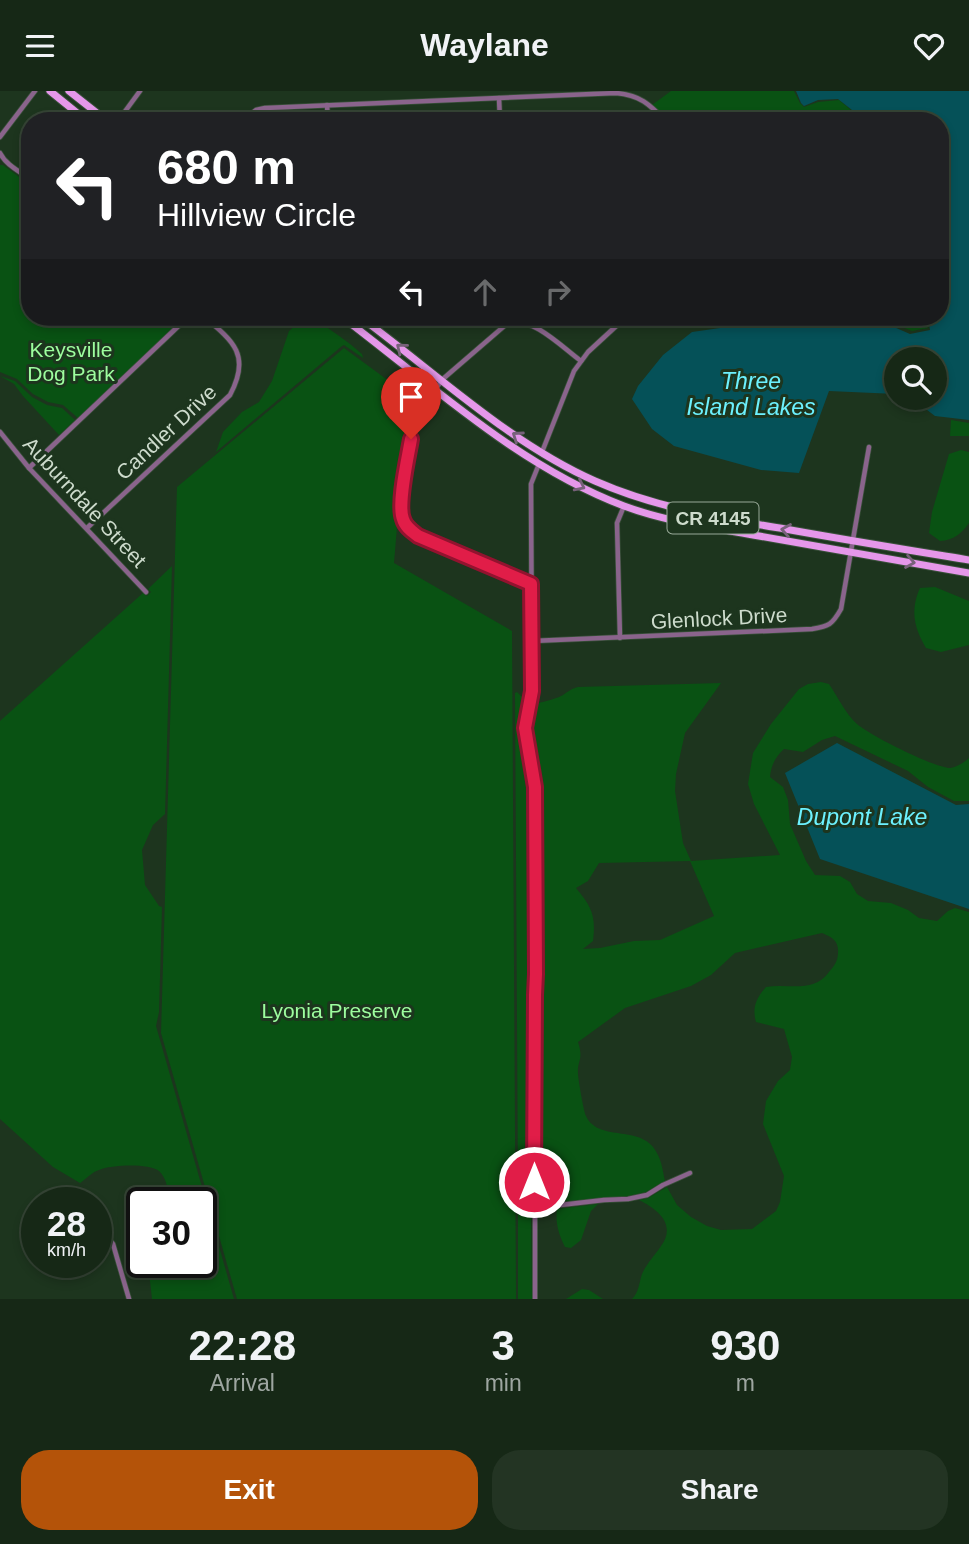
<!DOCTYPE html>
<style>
:root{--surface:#162816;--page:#233423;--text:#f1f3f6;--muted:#9ea6a1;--line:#354435;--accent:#b45309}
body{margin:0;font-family:Helvetica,sans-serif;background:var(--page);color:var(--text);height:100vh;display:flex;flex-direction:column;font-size:26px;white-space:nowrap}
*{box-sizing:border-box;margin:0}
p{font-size:23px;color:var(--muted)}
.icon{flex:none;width:38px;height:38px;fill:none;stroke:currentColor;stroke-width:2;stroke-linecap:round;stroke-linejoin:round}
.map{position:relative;height:1208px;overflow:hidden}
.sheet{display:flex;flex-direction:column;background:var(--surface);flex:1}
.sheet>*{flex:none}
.top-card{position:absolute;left:21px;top:21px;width:928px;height:214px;border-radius:28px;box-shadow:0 4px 10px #0003,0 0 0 2px var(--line);background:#202124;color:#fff;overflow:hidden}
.fabs{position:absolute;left:884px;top:256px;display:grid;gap:14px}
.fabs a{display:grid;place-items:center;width:63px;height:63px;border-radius:50%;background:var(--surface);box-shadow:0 4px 10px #0003,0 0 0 2px var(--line);font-size:35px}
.speed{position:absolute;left:21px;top:1096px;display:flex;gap:14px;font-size:35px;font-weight:700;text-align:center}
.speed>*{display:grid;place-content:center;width:91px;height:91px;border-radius:50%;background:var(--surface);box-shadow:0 4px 10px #0003,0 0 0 2px var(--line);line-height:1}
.speed small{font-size:18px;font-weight:400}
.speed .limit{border:4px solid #111;border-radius:10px;background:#fff;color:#111}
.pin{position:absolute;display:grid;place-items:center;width:60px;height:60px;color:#fff;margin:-72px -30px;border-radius:50% 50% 50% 0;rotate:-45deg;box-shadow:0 0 7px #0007}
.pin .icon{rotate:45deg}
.me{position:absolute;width:77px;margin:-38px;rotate:0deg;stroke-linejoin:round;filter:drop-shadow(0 0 5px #0008)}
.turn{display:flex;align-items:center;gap:24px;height:147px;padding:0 21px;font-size:32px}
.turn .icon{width:91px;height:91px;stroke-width:2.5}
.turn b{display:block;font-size:49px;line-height:60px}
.lanes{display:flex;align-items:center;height:66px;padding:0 21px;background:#0003;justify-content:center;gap:35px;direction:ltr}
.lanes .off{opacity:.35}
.eta{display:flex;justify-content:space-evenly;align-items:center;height:119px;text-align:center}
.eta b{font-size:42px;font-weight:600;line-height:49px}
.primary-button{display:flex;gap:14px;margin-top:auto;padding:14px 21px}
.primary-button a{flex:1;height:80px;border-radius:28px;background:var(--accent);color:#fff;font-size:28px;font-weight:600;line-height:80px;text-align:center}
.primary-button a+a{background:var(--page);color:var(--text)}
header{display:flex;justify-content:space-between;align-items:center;height:91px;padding:0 21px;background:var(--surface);font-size:32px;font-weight:600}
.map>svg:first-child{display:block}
.green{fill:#095213;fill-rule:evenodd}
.water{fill:#055158}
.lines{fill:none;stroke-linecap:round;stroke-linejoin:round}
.street-casing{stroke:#39503a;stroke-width:6}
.primary-casing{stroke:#39503a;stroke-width:9}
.street{stroke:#8a648c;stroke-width:4.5}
.primary{stroke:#e597ea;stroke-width:7}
.oneway{stroke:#77617a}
.route-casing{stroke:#92132f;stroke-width:18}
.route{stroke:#e11d48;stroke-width:12}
.labels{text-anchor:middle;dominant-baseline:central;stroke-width:6;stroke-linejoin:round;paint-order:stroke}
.shield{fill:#1d351e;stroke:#98a998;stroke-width:2}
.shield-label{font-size:19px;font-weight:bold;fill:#cddbcc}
.park-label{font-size:21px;fill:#9dfd9e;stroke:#1d351e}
.street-label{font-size:21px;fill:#cddbcc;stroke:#1d351e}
.water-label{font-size:23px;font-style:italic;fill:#6cf1fe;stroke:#1d351e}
</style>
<header><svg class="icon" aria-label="menu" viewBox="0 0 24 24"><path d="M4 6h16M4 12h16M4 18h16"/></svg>Waylane<svg class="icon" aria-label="heart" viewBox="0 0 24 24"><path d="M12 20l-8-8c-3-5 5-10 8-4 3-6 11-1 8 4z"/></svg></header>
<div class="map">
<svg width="969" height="1208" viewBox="0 0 969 1208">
<rect width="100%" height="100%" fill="#1d351e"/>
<!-- green -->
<g class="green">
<polygon points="671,0 794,0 800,12 804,16 818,11 839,9 851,19 853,30 668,30 652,14"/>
<polygon points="0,74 3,74 30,94 30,226 185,226 78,327 63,314 48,311 33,303 17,288 0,281"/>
<polygon points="877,226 926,226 928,237 912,240"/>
<path d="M315,229c17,10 32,21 47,34l1,4 -19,-13 -2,1 -126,106 7,-20 19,-20 17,-10 13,-21 17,-50 11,-10z"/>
<polygon points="344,257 408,304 394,472 512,540 516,1208 237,1208 161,942 177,396"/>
<polygon points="0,285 15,290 32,306 47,314 62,317 75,329 59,344 23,305 14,293"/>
<polygon points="951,329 969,332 969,345 950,345"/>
<path d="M961,359l8,2v71c-8,11 -15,17 -29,18l-11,-8 3,-21 17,-58z"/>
<path d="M172,475l-7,248 -12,11 -11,25 3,35 14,21 3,1 -3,105 -3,14 78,273h-82l-2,-18 -5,-19h56v-60h-33c1,-9 -1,-24 -9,-31 -11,-8 -48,-6 -60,-1 -7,2 -13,9 -19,13l-27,-16 -53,-48v-398l143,-128 4,3 4,-4 -3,-3z"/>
<path d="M935,496l34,14v44l-28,7 -15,-4c-12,-20 -16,-38 -6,-60z"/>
<path d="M821,591l8,2c9,13 16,29 28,40 12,11 78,44 93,44 7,-1 15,-6 19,-10v43h-15l-26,-14 -20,-16 -73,-35 -13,4 -19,12 -19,-3c-9,8 -13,17 -14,28l13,10 5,13 2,24 16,37 9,14 25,1 10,6 7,12 11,7 23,2 17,7 11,8 18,3 11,-10 7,-3 14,4v387h-337c7,-7 7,-16 10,-25 5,-11 13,-19 19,-28 16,-22 -4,-37 -22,-46l9,-2 19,-11 10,18 14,12 16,9 14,4 31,-1 24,-18 4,-9 4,-26 -21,-52 3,-23 12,-20 12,-11 2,-13 -8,-28 -28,-7c-4,-14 0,-24 10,-35 23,-4 47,7 63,-15 5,-6 9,-11 9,-19 1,-12 -6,-16 -16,-20l-87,20 -24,22 -20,11 -66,22 -47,34c6,18 -1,18 0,32 0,4 6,39 8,42 13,28 58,6 72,39 4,8 5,17 7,26l-19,11 -18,4 -72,6 -2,-6 -13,-4 -4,-6 -1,19h-5l1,94h-14v-88l1,-15 -1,-9 -3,-494 2,-1c4,4 9,9 14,11 4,2 28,-5 32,-8 6,-4 8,-6 15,-8l143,-4 -36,50 -9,41 -1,17 8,52 8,18 89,-6 -26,-51 -6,-20 5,-31 18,-29 28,-35 9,-5zM690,770l24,55 -54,24 -26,1 -34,7 -17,1 10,-8c3,-25 -1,-34 -17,-53l12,-7 11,-18z"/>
<path d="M598,1113l-7,7 -10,29 -10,8 -6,-1c-6,-12 -10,-24 -8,-38z"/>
<polygon points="582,1198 589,1199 603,1208 566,1208"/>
</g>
<!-- water -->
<g class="water">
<polygon points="796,0 969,0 969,329 935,325 910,306 934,306 934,268 896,268 896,303 829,300 799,382 761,379 674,355 652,338 632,308 638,295 663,264 692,241 797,226 871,226 910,243 930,239 928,226 940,226 940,30 854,30 852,19 838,8 818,9 804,15 801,12"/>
<polygon points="837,652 956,714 969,713 969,818 820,768 785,682"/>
</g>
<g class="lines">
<!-- street casing -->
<g class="street-casing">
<g id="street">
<polyline points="499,7 500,30"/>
<polyline points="327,14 328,30"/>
<polyline points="118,30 140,0"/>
<path d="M242,30l14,-11 9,-2 351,-15c24,2 33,11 50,28"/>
<polyline points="0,46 35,0"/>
<path d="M0,62c6,12 19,18 30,26"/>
<polyline points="0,341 29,377 146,501"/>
<polyline points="542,361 574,280 588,261 626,226"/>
<polyline points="29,377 188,226"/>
<path d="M87,437l143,-133c21,-39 4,-54 -26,-78"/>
<path d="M531,493l-113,-48c-13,-10 -15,-15 -17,-31l13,-89 30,-38 65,-56c24,-5 53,25 72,39"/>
<polyline points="620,547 617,432 624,415"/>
<path d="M532,550l280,-12c17,-3 20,-4 29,-20l28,-162"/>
<polyline points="534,1117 604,1109 628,1108 647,1104 663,1094 690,1082"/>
<polyline points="102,1140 113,1153 129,1208"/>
<polyline points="535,1208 535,696 525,637 532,600 531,393 539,373"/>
</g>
</g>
<!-- primary casing -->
<g class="primary-casing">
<g id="primary">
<polyline points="50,0 87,30"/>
<polyline points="69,0 107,30"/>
<path d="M342,226c89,67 176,149 282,189 43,16 90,22 135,30 70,12 140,24 210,37"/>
<path d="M360,226c75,55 149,126 235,164 61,27 125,37 190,48 61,11 123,21 184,31"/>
</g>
</g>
<!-- street -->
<use href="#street" class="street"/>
<!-- primary -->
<use href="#primary" class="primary"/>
</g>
<!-- one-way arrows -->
<defs><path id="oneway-chevron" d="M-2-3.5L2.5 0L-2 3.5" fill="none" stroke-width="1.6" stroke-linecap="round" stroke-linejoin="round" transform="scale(1.75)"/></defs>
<g class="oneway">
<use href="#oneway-chevron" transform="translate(401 257) rotate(-141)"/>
<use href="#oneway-chevron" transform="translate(517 345) rotate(-145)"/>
<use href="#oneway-chevron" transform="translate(580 395) rotate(26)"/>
<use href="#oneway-chevron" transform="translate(786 439) rotate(-170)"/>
<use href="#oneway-chevron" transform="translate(910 471) rotate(10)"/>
</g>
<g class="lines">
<!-- route casing -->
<g class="route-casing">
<path id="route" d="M411,348c-3,18 -14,65 -8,80 2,8 10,13 15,17l113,48 1,107 -7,37 10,59 1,187 -1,21 -1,187"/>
</g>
<!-- route -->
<use href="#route" class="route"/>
</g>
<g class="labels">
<!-- shield labels -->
<rect class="shield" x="667.5" y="411.5" width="91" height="31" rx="5"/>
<g class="shield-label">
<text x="713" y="427">CR 4145</text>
</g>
<!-- park labels -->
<g class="park-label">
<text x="71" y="258">Keysville<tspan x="71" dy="24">Dog Park</tspan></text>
<text x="337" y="919">Lyonia Preserve</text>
</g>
<!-- street labels -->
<g class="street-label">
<text transform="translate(166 341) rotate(-43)">Candler Drive</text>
<text transform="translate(85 411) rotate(47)">Auburndale Street</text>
<text transform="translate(719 527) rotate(-3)">Glenlock Drive</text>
</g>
<!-- water labels -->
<g class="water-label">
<text x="751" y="290">Three<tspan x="751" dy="26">Island Lakes</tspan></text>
<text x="862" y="726">Dupont Lake</text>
</g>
</g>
</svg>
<div class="fabs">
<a><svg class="icon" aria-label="search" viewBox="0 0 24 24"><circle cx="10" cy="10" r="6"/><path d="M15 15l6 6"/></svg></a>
</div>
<div class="speed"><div>28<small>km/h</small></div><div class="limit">30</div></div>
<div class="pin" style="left:411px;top:348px;background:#d93025"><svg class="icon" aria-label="arrive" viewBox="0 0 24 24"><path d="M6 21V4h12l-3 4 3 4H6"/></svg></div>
<svg class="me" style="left:534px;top:1091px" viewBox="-20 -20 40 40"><circle r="17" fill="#e11d48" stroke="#fff" stroke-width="3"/><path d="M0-11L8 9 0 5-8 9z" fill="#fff"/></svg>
<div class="top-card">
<div class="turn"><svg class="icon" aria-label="left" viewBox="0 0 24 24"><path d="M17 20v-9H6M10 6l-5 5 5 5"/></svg><div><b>680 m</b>Hillview Circle</div></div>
<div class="lanes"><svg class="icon" aria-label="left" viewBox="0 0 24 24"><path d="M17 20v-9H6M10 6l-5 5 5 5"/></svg><svg class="icon off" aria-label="ahead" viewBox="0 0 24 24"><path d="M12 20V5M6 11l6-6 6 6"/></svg><svg class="icon off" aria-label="right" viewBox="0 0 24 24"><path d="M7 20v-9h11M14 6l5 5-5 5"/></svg></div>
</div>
</div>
<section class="sheet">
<div class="eta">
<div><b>22:28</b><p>Arrival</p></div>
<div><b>3</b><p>min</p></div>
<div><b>930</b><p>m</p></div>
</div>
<div class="primary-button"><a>Exit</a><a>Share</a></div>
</section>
